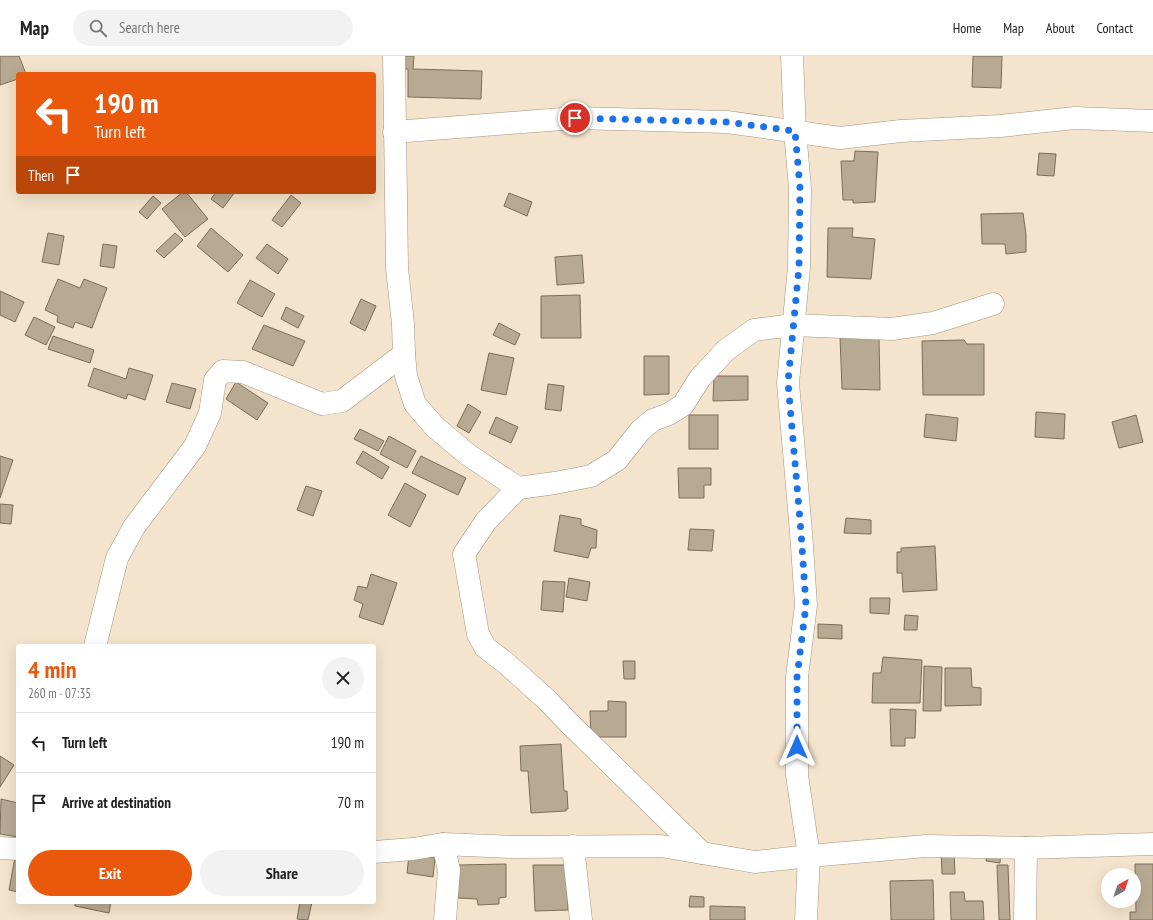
<!DOCTYPE html>
<meta charset="utf-8">
<style>
:root{--surface:#fff;--page:#f2f2f2;--text:#222;--muted:#767676;--line:#e0e0e0;--accent:#ea580c}
body{margin:0;font-family:"PT Sans Narrow",sans-serif;background:var(--page);color:var(--text);height:100vh;display:flex;flex-direction:column;font-size:15px;white-space:nowrap}
*{box-sizing:border-box;margin:0}
p{font-size:13px;color:var(--muted)}
.icon{flex:none;width:22px;height:22px;fill:none;stroke:currentColor;stroke-width:2;stroke-linecap:round;stroke-linejoin:round}
.map{position:relative;flex:1;overflow:hidden}
.panel{position:absolute;left:16px;top:588px;width:360px;height:260px;display:flex;flex-direction:column;background:var(--surface);border-radius:4px;box-shadow:0 4px 16px #0002}
.panel>*{flex:none}
.top-card{position:absolute;left:16px;top:16px;width:360px;height:122px;border-radius:4px;box-shadow:0 4px 16px #0002;background:#ea580c;color:#fff;overflow:hidden}
.needle{width:26px;rotate:40deg}
.controls{position:absolute;left:1101px;top:812px;display:grid;gap:8px}
.controls a{display:grid;place-items:center;width:40px;height:40px;border-radius:50%;background:var(--surface);box-shadow:0 4px 16px #0002;font-size:20px}
.pin{position:absolute;display:grid;place-items:center;width:34px;height:34px;color:#fff;margin:-17px;border:2px solid #fff;border-radius:50%;box-shadow:0 1px 4px #0007}
.me{position:absolute;width:44px;margin:-22px;rotate:0deg;stroke-linejoin:round;filter:drop-shadow(0 0 3px #0008)}
.turn{display:flex;align-items:center;gap:14px;height:84px;padding:0 12px;font-size:18px}
.turn .icon{width:52px;height:52px;stroke-width:2.5}
.turn b{display:block;font-size:28px;line-height:34px}
.then{display:flex;align-items:center;height:38px;padding:0 12px;background:#0003;gap:8px;font-size:15px}
.round{display:grid;place-items:center;flex:none;width:42px;height:42px;border-radius:21px;background:var(--page)}
.summary{display:flex;align-items:center;justify-content:space-between;height:68px;padding:0 12px}
h1{font-size:24px;font-weight:800;line-height:30px;color:var(--accent)}
.primary-button{display:flex;gap:8px;margin-top:auto;padding:8px 12px}
.primary-button a{flex:1;height:46px;border-radius:24px;background:var(--accent);color:#fff;font-size:16px;font-weight:800;line-height:46px;text-align:center}
.primary-button a+a{background:var(--page);color:var(--text)}
ul{padding:0;list-style:none}
li{display:flex;align-items:center;gap:12px;height:60px;padding:0 12px;border-top:1px solid var(--line)}
li div{flex:1}
li b{display:block;font-size:15px}
li em{font-style:normal}
header{display:flex;align-items:center;gap:24px;box-sizing:border-box;height:56px;padding:0 20px;background:var(--surface);border-bottom:1px solid var(--line)}
header strong{font-size:19px}
nav{display:flex;gap:22px;margin-inline-start:auto;font-size:14px}
.search{width:280px;height:36px;background:var(--page);display:flex;align-items:center;gap:10px;box-sizing:border-box;padding:0 14px;border-radius:22px;color:var(--muted);font-size:15px}
.map>svg:first-child{display:block}
.building{fill:#b8a993;stroke:#7c6d59}
.lines{fill:none;stroke-linecap:round;stroke-linejoin:round}
.street-casing{stroke:#a3947f;stroke-width:23}
.street{stroke:#fff;stroke-width:22}
.route{stroke:#1a73e8;stroke-width:7;stroke-dasharray:0 12.6}
</style>
<header>
<strong>Map</strong>
<div class="search"><svg class="icon" aria-label="search" viewBox="0 0 24 24"><circle cx="10" cy="10" r="6"/><path d="M15 15l6 6"/></svg>Search here</div>
<nav><a>Home</a><a>Map</a><a>About</a><a>Contact</a></nav>
</header>
<div class="map">
<svg width="1153" height="864" viewBox="0 0 1153 864">
<rect width="100%" height="100%" fill="#f4e4cd"/>
<!-- building -->
<g class="building">
<polygon points="0,0 19,0 26,18 18,18 18,23 0,29"/>
<polygon points="401,0 414,0 413,13 482,15 481,43 408,41 408,13 400,13"/>
<polygon points="973,0 1002,0 1001,32 972,31"/>
<polygon points="855,95 878,96 875,146 853,147 853,144 843,144 841,105 854,105"/>
<polygon points="1039,97 1056,98 1054,120 1037,119"/>
<polygon points="183,136 186,136 208,163 185,181 162,153"/>
<polygon points="216,136 235,136 223,152 211,143"/>
<polygon points="509,137 532,146 527,160 504,150"/>
<polygon points="291,139 301,147 282,171 272,164"/>
<polygon points="153,140 161,147 147,163 139,156"/>
<polygon points="1023,157 1026,178 1026,196 1006,198 1005,188 982,188 981,158"/>
<polygon points="211,172 243,199 228,216 197,190"/>
<polygon points="828,172 853,172 852,181 875,183 871,223 827,221"/>
<polygon points="48,177 64,180 59,209 42,206"/>
<polygon points="175,177 183,184 164,202 156,195"/>
<polygon points="103,188 117,190 114,212 100,210"/>
<polygon points="267,188 288,203 278,218 256,202"/>
<polygon points="582,199 584,227 557,229 555,201"/>
<polygon points="58,223 80,232 84,223 107,232 92,272 75,266 73,272 57,266 58,260 45,254"/>
<polygon points="250,224 275,238 262,261 237,247"/>
<polygon points="0,235 24,246 15,266 0,259"/>
<polygon points="580,239 581,282 541,282 541,240"/>
<polygon points="361,243 376,250 365,275 350,267"/>
<polygon points="286,251 304,260 298,272 281,263"/>
<polygon points="34,261 55,271 46,289 25,279"/>
<polygon points="499,267 520,278 515,289 493,279"/>
<polygon points="264,269 305,285 293,310 252,293"/>
<polygon points="53,280 94,294 90,307 48,293"/>
<polygon points="840,281 879,282 880,334 842,333"/>
<polygon points="964,284 967,288 984,288 984,339 923,339 922,285"/>
<polygon points="489,297 514,302 506,339 481,334"/>
<polygon points="644,300 669,300 669,338 644,339"/>
<polygon points="94,312 126,323 129,312 153,319 145,344 128,338 126,343 88,330"/>
<polygon points="714,320 748,320 748,344 713,345"/>
<polygon points="236,326 268,347 257,364 226,343"/>
<polygon points="172,327 196,333 190,353 166,346"/>
<polygon points="548,328 564,330 561,355 545,353"/>
<polygon points="468,348 481,356 469,377 457,370"/>
<polygon points="1036,356 1065,358 1064,383 1035,381"/>
<polygon points="926,358 958,362 956,385 924,381"/>
<rect x="689" y="359" width="29" height="34"/>
<polygon points="1136,359 1143,386 1119,392 1112,366"/>
<polygon points="496,361 518,371 511,387 489,377"/>
<polygon points="360,373 384,385 378,395 354,383"/>
<polygon points="389,380 416,395 407,412 380,398"/>
<polygon points="363,395 389,411 382,423 356,407"/>
<polygon points="0,400 13,404 0,442"/>
<polygon points="421,400 466,422 458,439 412,417"/>
<polygon points="678,412 711,412 711,429 704,429 704,442 679,442"/>
<polygon points="405,427 426,439 410,471 388,459"/>
<polygon points="306,430 322,435 313,460 297,454"/>
<polygon points="0,448 13,449 11,468 0,467"/>
<polygon points="560,459 581,463 581,469 597,474 596,492 591,492 588,502 554,495"/>
<polygon points="846,462 871,464 871,478 844,477"/>
<polygon points="690,473 714,474 712,495 688,494"/>
<polygon points="935,490 937,534 903,536 902,517 897,517 897,496 901,496 901,492"/>
<polygon points="371,518 397,527 383,569 359,561 363,548 354,544 358,530 367,532"/>
<polygon points="569,522 590,526 587,545 566,541"/>
<polygon points="543,525 565,526 563,556 541,554"/>
<polygon points="870,542 890,542 889,558 870,557"/>
<polygon points="905,559 918,560 917,574 904,574"/>
<polygon points="818,568 842,569 842,583 818,582"/>
<polygon points="883,601 922,604 920,647 872,647 873,617 881,617"/>
<polygon points="623,605 635,605 635,623 624,623"/>
<polygon points="924,610 942,611 941,655 923,655"/>
<polygon points="945,612 971,612 972,631 981,632 981,649 945,650"/>
<polygon points="608,645 626,646 626,681 591,681 590,655 608,655"/>
<polygon points="890,653 916,654 915,682 905,682 905,690 891,690"/>
<polygon points="561,688 564,735 567,735 568,753 566,753 566,755 531,757 528,715 521,715 520,690"/>
<polygon points="0,700 14,709 0,731"/>
<polygon points="1,743 18,747 18,781 0,778"/>
<polygon points="941,794 954,794 955,818 942,818"/>
<polygon points="987,794 1001,796 1000,807 986,805"/>
<polygon points="409,799 435,802 433,821 407,817"/>
<polygon points="15,801 18,802 18,836 9,834"/>
<polygon points="506,808 506,841 499,842 499,848 478,849 477,843 458,842 458,809"/>
<polygon points="1135,808 1153,808 1153,864 1130,864 1130,856 1136,856"/>
<polygon points="533,809 566,809 568,854 535,855"/>
<polygon points="997,809 1008,809 1010,864 999,864"/>
<polygon points="933,824 934,864 891,864 890,825"/>
<polygon points="950,836 964,836 965,845 983,845 984,864 951,864"/>
<polygon points="690,840 704,841 704,851 689,851"/>
<polygon points="75,846 111,846 109,857 75,850"/>
<polygon points="300,846 312,846 308,864 297,863"/>
<polygon points="710,850 745,851 745,864 710,864"/>
</g>
<g class="lines">
<!-- street casing -->
<g class="street-casing">
<g id="street">
<polyline points="394,0 397,212 403,268 404,298 406,320 415,348 435,371 467,398 518,432 486,465 464,498 478,578 485,591 507,608 547,644 569,667 702,797"/>
<polyline points="792,0 795,75 800,132 799,211 788,327 801,476 806,549 797,621 797,719 809,800 806,864"/>
<polyline points="394,76 575,62 727,66 840,82 901,75 1000,70 1075,62 1153,65"/>
<polyline points="518,432 555,427 591,420 617,404 640,375 653,364 669,358 683,349 700,322 726,294 754,274 793,269 892,273 933,267 993,248"/>
<polyline points="95,590 117,502 134,471 195,390 210,357 215,324 223,315 243,316 322,348 342,345 404,298"/>
<polyline points="443,788 449,814 445,864"/>
<polyline points="573,790 581,864"/>
<polyline points="0,792 18,793"/>
<polyline points="374,796 413,793 443,788 513,791 661,790 755,806 809,800 926,790 1026,792 1153,788"/>
<polyline points="1025,864 1026,792"/>
</g>
</g>
<!-- street -->
<use href="#street" class="street"/>
</g>
<g class="lines">
<!-- route -->
<polyline class="route" points="575,62 727,66 795,75 800,132 799,211 788,326 801,476 806,549 797,621 797,691"/>
</g>
</svg>
<div class="controls">
<a><svg class="needle" viewBox="-14 -14 28 28"><path d="M0-13l5 13h-10z" fill="#e53935"/><path d="M0 13l5-13h-10z" fill="#767676"/></svg></a>
</div>
<div class="pin" style="left:575px;top:62px;background:#d93025"><svg class="icon" aria-label="arrive" viewBox="0 0 24 24"><path d="M6 21V4h12l-3 4 3 4H6"/></svg></div>
<svg class="me" style="left:797px;top:691px" viewBox="-20 -20 40 40"><path d="M0-17L14 15 0 8-14 15z" fill="#1a73e8" stroke="#fff" stroke-width="4"/></svg>
<div class="top-card">
<div class="turn"><svg class="icon" aria-label="left" viewBox="0 0 24 24"><path d="M17 20v-9H6M10 6l-5 5 5 5"/></svg><div><b>190 m</b>Turn left</div></div>
<div class="then">Then<svg class="icon" aria-label="arrive" viewBox="0 0 24 24"><path d="M6 21V4h12l-3 4 3 4H6"/></svg></div>
</div>
<section class="panel">
<div class="summary"><div><h1>4 min</h1><p>260 m · 07:35</p></div><a class="round"><svg class="icon" aria-label="close" viewBox="0 0 24 24"><path d="M6 6l12 12M18 6L6 18"/></svg></a></div>
<ul>
<li><svg class="icon" aria-label="left" viewBox="0 0 24 24"><path d="M17 20v-9H6M10 6l-5 5 5 5"/></svg><div><b>Turn left</b></div><em>190 m</em></li>
<li><svg class="icon" aria-label="arrive" viewBox="0 0 24 24"><path d="M6 21V4h12l-3 4 3 4H6"/></svg><div><b>Arrive at destination</b></div><em>70 m</em></li>
</ul>
<div class="primary-button"><a>Exit</a><a>Share</a></div>
</section>
</div>
